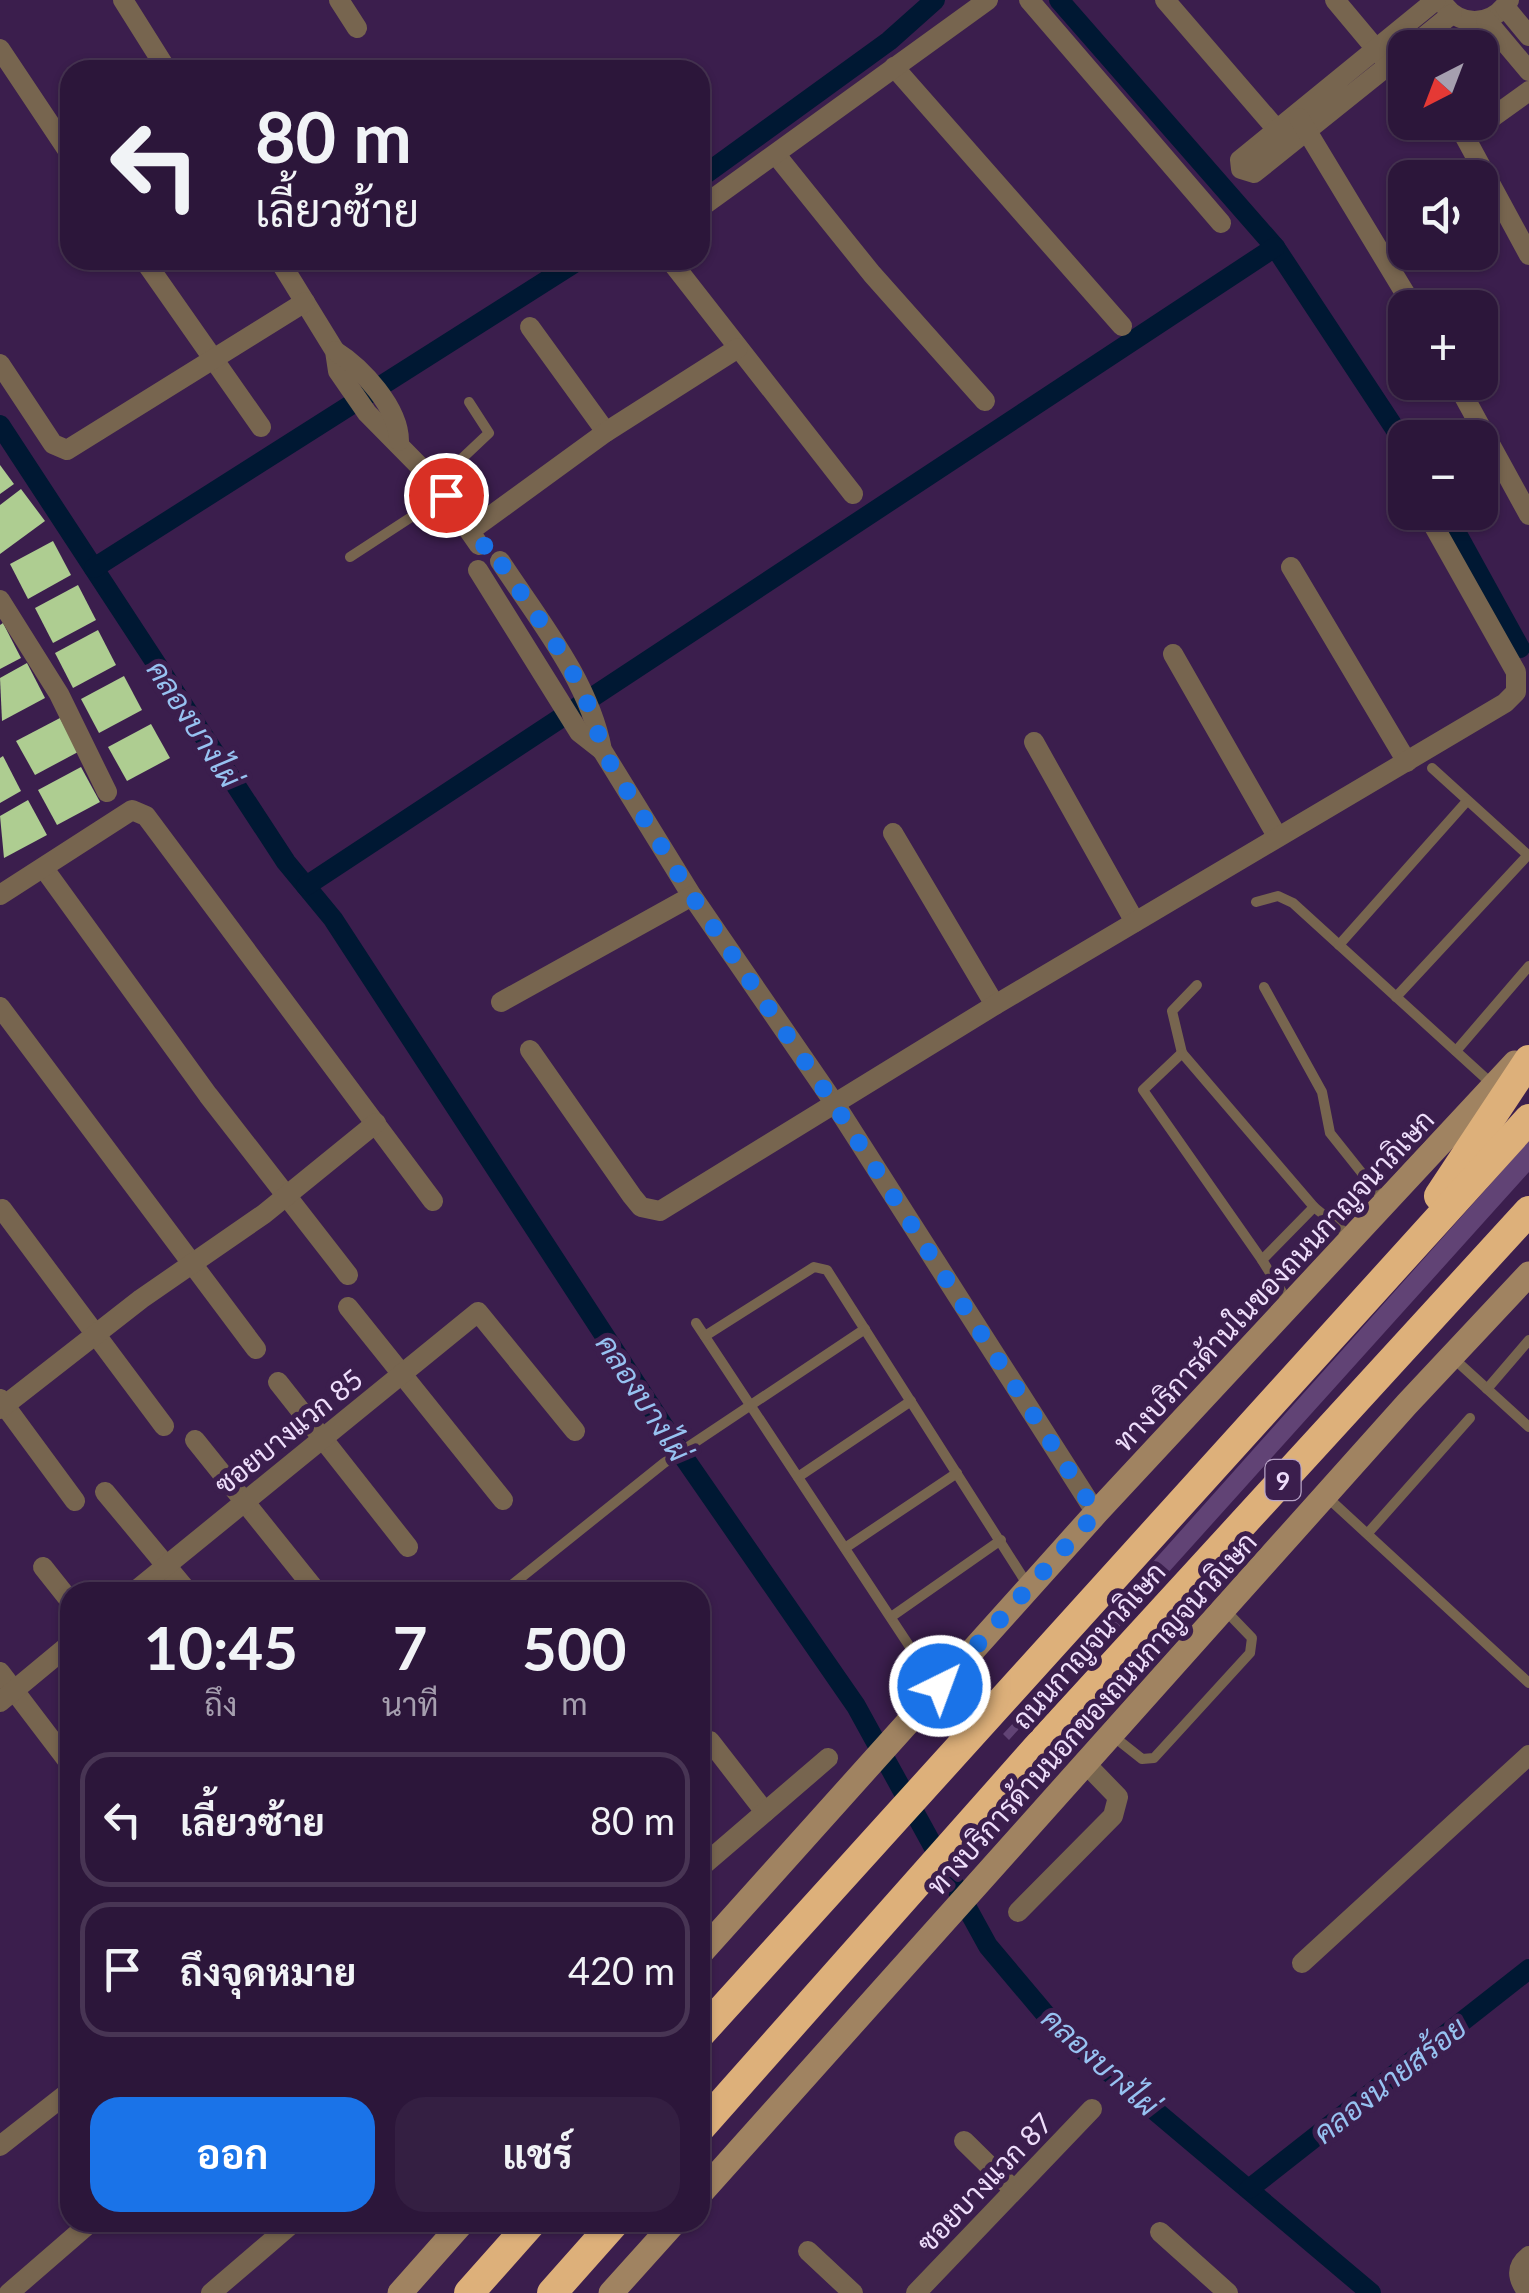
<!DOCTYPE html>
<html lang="th">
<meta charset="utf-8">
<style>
:root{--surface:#2c163a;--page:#341f42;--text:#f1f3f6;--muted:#a69faf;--line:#483554;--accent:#1a73e8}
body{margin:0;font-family:Lato,Sarabun,sans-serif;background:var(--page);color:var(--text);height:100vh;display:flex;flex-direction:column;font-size:38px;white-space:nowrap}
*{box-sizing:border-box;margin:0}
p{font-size:32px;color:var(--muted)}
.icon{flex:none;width:55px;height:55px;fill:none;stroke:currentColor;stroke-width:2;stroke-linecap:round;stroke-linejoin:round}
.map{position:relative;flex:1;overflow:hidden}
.sheet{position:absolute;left:60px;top:1582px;width:650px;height:650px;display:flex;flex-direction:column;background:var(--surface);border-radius:30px;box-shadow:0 2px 8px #0004,0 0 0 2px var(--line)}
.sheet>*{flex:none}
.top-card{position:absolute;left:60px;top:60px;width:650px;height:210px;border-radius:30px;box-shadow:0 2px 8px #0004,0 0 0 2px var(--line);background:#2c163a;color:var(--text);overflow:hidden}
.needle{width:65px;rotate:222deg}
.tools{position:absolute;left:1388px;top:30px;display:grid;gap:20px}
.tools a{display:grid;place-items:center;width:110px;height:110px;border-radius:20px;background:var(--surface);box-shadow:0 2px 8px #0004,0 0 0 2px var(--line);font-size:50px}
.pin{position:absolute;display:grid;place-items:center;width:85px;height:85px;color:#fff;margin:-42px;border:5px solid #fff;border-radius:50%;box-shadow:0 2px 10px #0007}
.me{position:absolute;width:110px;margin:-55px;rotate:42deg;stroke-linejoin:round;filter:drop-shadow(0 0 8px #0008)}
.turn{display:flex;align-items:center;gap:35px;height:210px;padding:0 30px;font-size:45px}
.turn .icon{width:130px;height:130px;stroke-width:2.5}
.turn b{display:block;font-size:70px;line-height:85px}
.eta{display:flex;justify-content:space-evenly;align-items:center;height:170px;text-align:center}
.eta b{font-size:60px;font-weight:700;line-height:70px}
.primary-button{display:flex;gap:20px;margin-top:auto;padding:20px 30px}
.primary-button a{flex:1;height:115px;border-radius:30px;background:var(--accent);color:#fff;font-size:40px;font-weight:700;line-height:115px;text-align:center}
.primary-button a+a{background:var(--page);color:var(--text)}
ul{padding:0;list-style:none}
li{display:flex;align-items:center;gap:30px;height:135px;margin:0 20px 15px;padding:0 10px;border:5px solid var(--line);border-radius:30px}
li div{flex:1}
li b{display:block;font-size:38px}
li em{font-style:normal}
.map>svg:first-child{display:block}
.green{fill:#614375}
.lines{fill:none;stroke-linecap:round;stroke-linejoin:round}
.canal{stroke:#001833;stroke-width:20}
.building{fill:#aecd91}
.lane{stroke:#77654f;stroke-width:10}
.street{stroke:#77654f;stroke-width:20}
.secondary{stroke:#a08361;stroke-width:25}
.highway{stroke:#ddb07a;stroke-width:30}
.route{stroke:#1a73e8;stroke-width:18;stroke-dasharray:0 32.4}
.labels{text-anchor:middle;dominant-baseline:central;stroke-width:10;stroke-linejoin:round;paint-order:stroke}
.shield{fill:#3b1e4d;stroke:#b8a4c7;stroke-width:2.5}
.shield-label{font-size:25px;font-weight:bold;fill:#eeddfb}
.street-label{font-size:28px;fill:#eeddfb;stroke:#3b1e4d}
.water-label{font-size:30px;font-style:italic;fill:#97c2f1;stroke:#3b1e4d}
</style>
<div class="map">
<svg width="1529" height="2293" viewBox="0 0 1529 2293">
<rect width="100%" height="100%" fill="#3b1e4d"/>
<!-- green -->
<polygon class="green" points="1529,1141 1529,1172 1094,1655 1075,1667 1009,1740 1003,1734 1053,1681 1067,1658"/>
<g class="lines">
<!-- canal -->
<g class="canal">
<polyline points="1059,0 1275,247 1405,444"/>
<polyline points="700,178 889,41 935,0"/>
<polyline points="0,425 286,862 333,919 685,1459 856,1706 988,1946 1057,2028 1371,2293"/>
<polyline points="1445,512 1520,648"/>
<polyline points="94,568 579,260"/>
<polyline points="306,886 1275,247"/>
<polyline points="1249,2189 1529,1969"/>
</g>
</g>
<!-- building -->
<g class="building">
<polygon points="0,465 14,484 0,494"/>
<polygon points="21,489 45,521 0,554 0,505"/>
<polygon points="53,541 71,575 28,599 10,564"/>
<polygon points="78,585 96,620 53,643 35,608"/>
<polygon points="3,623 21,658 0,669 0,625"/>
<polygon points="98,630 116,665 73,688 55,653"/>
<polygon points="27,663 45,698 2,721 0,678"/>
<polygon points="124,676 142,710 99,733 81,699"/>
<polygon points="60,718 78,752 35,775 16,741"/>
<polygon points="151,724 170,758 127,781 108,747"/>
<polygon points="3,756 21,791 0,803 0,758"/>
<polygon points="81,767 100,802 57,825 38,790"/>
<polygon points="28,800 47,835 4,858 0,816"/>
</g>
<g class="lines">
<!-- lane -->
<g class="lane">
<polyline points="436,483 489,433 469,402"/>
<polyline points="350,557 445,495"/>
<polyline points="1432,768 1529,856"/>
<polyline points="1256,902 1278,896 1293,903 1493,1085"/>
<polyline points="1339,945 1467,801"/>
<polyline points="1264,987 1322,1092 1330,1133 1385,1202"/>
<polyline points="1396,997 1528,855"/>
<polyline points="1456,1051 1529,966"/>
<polyline points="1182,1053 1172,1011 1197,985"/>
<polyline points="1262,1260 1143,1090 1182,1053 1314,1207"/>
<polyline points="1290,1305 1262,1260 1314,1207 1352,1238"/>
<polyline points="696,1323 910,1647"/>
<polyline points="705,1336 814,1267 827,1270 1029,1587"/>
<polyline points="1452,1357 1529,1427"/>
<polyline points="1487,1389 1529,1340"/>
<polyline points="798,1477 911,1401"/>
<polyline points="1327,1497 1529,1683"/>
<polyline points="1368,1533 1470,1418"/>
<polyline points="845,1548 957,1473"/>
<polyline points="503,1592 664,1463 865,1329"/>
<polyline points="891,1617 1001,1540"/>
<polyline points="1113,1736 1142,1759 1154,1758 1250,1653 1252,1638 1225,1610"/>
</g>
<!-- street -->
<g class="street">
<polyline points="123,0 167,70"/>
<polyline points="339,0 357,28"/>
<polyline points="1029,0 1221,223"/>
<polyline points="1165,0 1285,139"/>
<polyline points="1335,0 1381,55"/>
<path d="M1441,0c16,28 51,28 68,0"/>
<polyline points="1505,7 1529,36"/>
<polyline points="1486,20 1529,71"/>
<polyline points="1410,48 1452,14"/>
<polyline points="0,49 70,154"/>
<polyline points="1405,52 1254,173 1241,169 1240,160 1436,0"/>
<polyline points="894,67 1122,326"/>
<polyline points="1529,91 1465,137 1529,255"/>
<polyline points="1299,118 1414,308"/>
<polyline points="777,156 872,274 985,401"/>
<polyline points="700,208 988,0"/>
<polyline points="144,260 261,427"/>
<polyline points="279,260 335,351 338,371 367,413 436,483 479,545"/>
<polyline points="670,260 853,494"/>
<polyline points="530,327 606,432"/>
<path d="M335,351c27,17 64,57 64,90"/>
<polyline points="0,364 53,444 67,450 305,302"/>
<polyline points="1456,382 1529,515"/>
<polyline points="470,531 606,432 738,348"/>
<path d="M500,561c38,58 89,120 102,189l90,146 143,208 261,409"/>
<polyline points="1291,567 1407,762"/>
<polyline points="478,570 579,732 602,750"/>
<polyline points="0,600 59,694 107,792"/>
<polyline points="1173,654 1277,836"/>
<polyline points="1034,742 1135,922"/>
<polyline points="893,833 995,1005"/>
<polyline points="45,870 208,1095 348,1275"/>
<polyline points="0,895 132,810 146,816 433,1201"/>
<polyline points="501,1002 692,896"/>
<polyline points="0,1007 256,1349"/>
<polyline points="530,1050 632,1196 641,1207 660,1211 995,1005 1505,703 1516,692 1516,672 1426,512"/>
<polyline points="2,1209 164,1426"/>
<polyline points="348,1307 503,1500"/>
<polyline points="278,1382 408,1547"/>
<polyline points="0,1399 75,1501"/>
<polyline points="0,1409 141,1299 264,1214 376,1123"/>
<polyline points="195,1440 317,1592"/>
<polyline points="105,1492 188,1592"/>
<polyline points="43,1567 70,1601"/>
<polyline points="134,1592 478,1312 575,1431"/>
<polyline points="0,1672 70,1764"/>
<polyline points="0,1702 70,1644"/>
<polyline points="710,1741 765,1812"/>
<polyline points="700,1868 828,1758"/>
<polyline points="1018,1912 1113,1816 1118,1797 1086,1764"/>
<polyline points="1302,1963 1529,1755"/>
<polyline points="964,2141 1014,2190"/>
<polyline points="0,2146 70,2091"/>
<polyline points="1160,2232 1228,2293"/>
<polyline points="808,2251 853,2293"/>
<polyline points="9,2293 91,2222"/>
<polyline points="211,2293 294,2222"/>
<polyline points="916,2293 1092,2109"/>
<path d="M1528,2293c-10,-13 -14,-25 1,-37"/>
</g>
<!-- secondary -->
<g class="secondary">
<polyline points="700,1954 1096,1513 1515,1063"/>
<polyline points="700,2194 1407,1404 1529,1274"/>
<polyline points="400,2293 463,2222"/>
<polyline points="611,2293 675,2222"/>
</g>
<!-- highway -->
<g class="highway">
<polyline points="1439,1196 1529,1060"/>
<polyline points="700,2034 1529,1119"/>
<polyline points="700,2128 1037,1748 1529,1211"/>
<polyline points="469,2293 532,2222"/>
<polyline points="552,2293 615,2222"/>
</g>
</g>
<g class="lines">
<!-- route -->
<path class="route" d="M446,495l34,50 18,3 2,14c38,58 89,119 102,188l90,146 142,208 262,409 -156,173"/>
</g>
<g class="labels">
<!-- shield labels -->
<rect class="shield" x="1265.5" y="1460" width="35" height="40" rx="8"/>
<g class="shield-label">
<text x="1283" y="1480">9</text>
</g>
<!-- street labels -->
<g class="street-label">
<text transform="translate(1273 1280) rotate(-47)">ทางบริการด้านในของถนนกาญจนาภิเษก</text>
<text transform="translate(288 1431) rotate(-39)">ซอยบางแวก 85</text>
<text transform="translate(1088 1645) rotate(-48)">ถนนกาญจนาภิเษก</text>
<text transform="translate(1091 1713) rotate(-48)">ทางบริการด้านนอกของถนนกาญจนาภิเษก</text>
<text transform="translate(984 2182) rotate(-46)">ซอยบางแวก 87</text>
</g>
<!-- water labels -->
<g class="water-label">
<text transform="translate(195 723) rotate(57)">คลองบางไผ่</text>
<text transform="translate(644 1397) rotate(57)">คลองบางไผ่</text>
<text transform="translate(1101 2061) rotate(42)">คลองบางไผ่</text>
<text transform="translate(1389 2079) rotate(-38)">คลองนายสร้อย</text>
</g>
</g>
</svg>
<div class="tools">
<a><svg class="needle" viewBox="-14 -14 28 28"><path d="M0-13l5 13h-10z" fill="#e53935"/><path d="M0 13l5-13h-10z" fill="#a69faf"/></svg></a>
<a><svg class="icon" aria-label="sound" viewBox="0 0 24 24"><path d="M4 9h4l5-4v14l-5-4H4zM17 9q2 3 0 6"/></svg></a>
<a>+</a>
<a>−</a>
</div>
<div class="pin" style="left:446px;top:495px;background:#d93025"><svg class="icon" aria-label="arrive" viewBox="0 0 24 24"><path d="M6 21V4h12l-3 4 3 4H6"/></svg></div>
<svg class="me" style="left:940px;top:1686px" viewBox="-20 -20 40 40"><circle r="17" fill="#1a73e8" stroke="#fff" stroke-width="3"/><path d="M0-11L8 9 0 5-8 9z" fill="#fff"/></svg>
<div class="top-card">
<div class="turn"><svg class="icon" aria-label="left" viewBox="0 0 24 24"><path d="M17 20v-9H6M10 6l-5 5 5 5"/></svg><div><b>80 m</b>เลี้ยวซ้าย</div></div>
</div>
<section class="sheet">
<div class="eta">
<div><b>10:45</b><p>ถึง</p></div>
<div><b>7</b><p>นาที</p></div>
<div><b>500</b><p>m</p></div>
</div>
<ul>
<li><svg class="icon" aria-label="left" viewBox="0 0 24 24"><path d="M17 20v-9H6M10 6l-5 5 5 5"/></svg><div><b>เลี้ยวซ้าย</b></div><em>80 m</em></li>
<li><svg class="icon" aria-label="arrive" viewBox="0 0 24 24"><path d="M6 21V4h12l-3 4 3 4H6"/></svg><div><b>ถึงจุดหมาย</b></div><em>420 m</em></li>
</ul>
<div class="primary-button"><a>ออก</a><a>แชร์</a></div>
</section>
</div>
